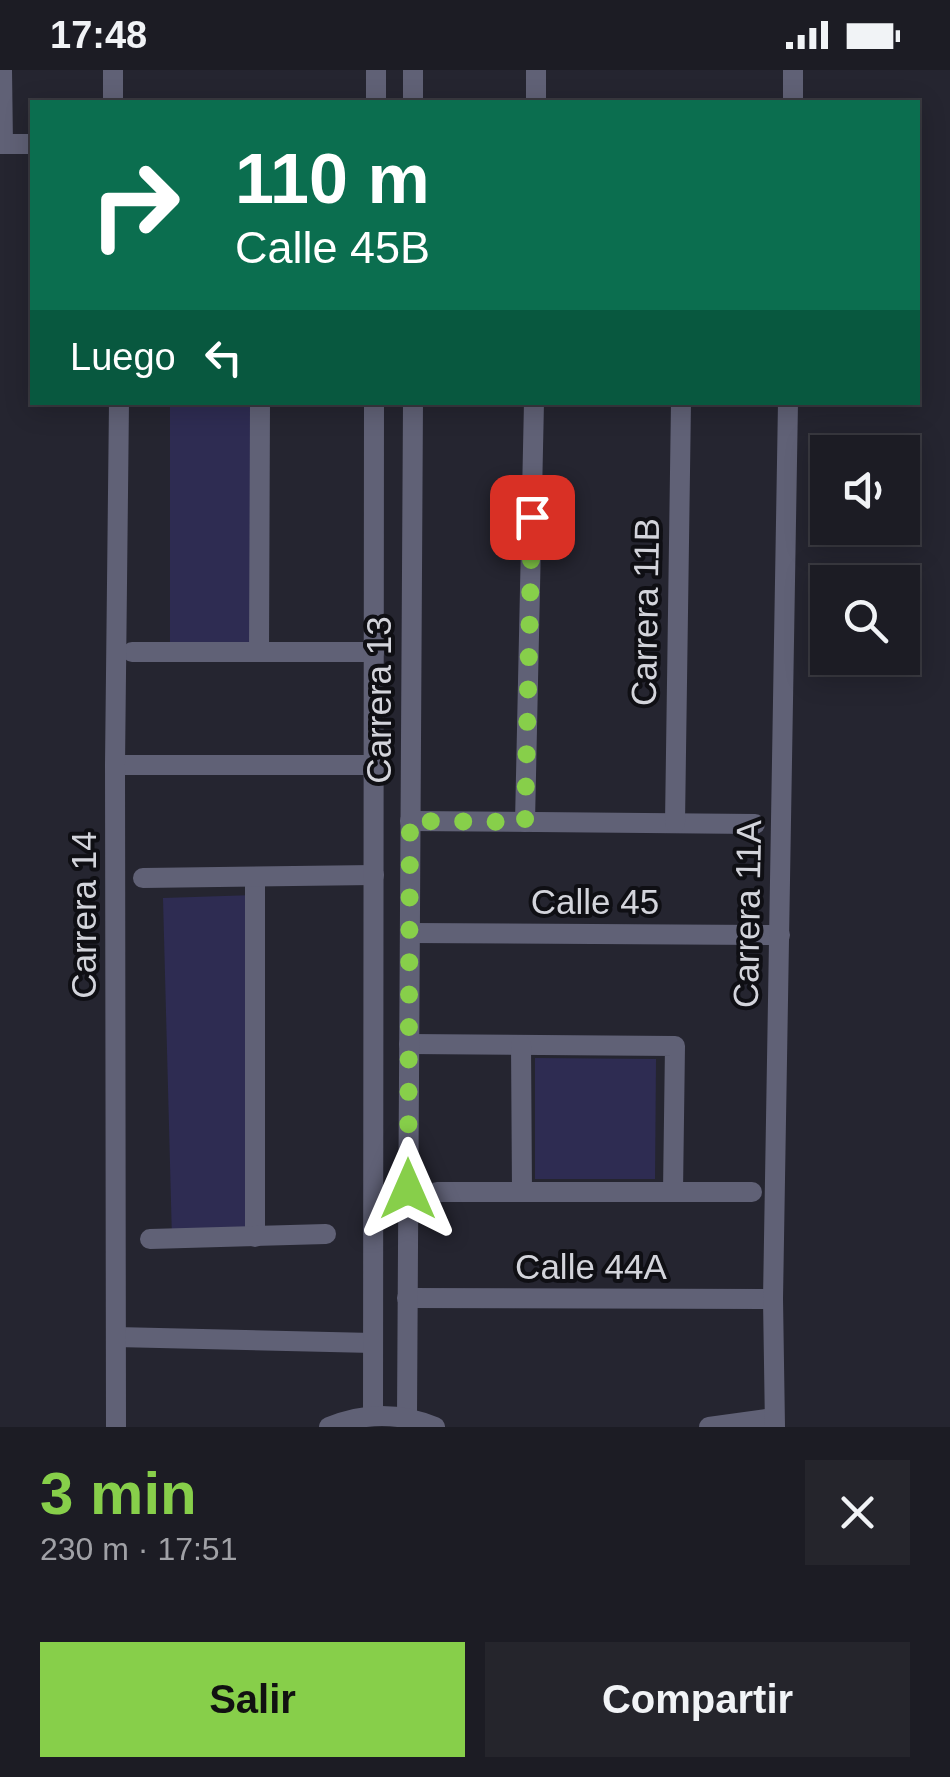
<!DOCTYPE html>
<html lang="es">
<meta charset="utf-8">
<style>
:root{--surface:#1c1c24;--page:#25252c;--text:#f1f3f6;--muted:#a0a1a6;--line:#3a3a41;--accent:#87cf4a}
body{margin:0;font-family:Helvetica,sans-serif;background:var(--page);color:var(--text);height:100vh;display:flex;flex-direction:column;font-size:38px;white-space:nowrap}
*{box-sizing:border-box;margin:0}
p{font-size:32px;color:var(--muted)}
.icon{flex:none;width:55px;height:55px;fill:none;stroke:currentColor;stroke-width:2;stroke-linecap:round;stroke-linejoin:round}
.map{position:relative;height:1357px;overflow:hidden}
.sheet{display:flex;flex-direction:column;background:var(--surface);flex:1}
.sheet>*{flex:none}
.guide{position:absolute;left:30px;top:30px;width:890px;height:305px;border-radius:0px;box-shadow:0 5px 25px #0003,0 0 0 2px var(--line);background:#0b6e4f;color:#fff;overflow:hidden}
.controls{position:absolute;left:810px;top:365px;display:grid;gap:20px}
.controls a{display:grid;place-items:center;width:110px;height:110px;border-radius:0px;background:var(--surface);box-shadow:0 5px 25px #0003,0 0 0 2px var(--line);font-size:50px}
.pin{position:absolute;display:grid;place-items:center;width:85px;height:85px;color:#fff;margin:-42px;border-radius:20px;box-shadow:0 5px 15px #0006}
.me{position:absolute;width:110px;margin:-55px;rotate:0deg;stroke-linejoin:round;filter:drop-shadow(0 0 8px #0008)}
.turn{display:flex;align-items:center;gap:35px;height:210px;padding:0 40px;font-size:45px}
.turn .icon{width:130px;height:130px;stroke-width:2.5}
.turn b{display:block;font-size:70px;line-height:85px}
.then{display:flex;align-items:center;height:95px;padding:0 40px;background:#0003;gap:20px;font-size:38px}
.round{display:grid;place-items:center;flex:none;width:105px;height:105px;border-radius:0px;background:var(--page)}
.overview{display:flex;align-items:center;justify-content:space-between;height:170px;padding:0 40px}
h1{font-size:60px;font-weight:800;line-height:75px;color:var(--accent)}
.action{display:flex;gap:20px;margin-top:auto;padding:20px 40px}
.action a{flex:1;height:115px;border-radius:0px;background:var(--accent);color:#111;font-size:40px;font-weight:800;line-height:115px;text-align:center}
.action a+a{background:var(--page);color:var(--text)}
.status{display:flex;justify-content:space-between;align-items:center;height:70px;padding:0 50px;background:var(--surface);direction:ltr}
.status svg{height:28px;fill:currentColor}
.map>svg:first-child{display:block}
.green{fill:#2e2c52}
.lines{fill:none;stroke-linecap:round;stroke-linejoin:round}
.minor{stroke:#606176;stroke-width:20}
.route{stroke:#87cf4a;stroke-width:18;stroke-dasharray:0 32.4}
.labels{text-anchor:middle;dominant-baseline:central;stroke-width:8;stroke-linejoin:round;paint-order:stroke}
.street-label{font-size:35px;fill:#d3d4db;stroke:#0f0f14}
</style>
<div class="status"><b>17:48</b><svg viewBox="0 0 49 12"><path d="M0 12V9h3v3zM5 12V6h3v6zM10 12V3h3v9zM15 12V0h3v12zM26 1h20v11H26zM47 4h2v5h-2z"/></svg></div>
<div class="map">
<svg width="950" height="1357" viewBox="0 0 950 1357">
<rect width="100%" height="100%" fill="#252530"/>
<!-- green -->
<g class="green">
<polygon points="170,333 260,333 259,581 170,582"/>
<polygon points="255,825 255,1167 172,1169 163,828"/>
<polygon points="535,988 656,989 655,1109 535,1109"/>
</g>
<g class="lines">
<!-- minor -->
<g class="minor">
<polyline points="2,0 3,74"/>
<polyline points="113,0 113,32"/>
<polyline points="376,32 376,0"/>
<polyline points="413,32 413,0"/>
<polyline points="536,32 536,0"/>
<polyline points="793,32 793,0"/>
<polyline points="0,74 32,74"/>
<polyline points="259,581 260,332"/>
<polyline points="132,582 374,582"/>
<polyline points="115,695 374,695"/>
<polyline points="410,751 755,754"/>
<polyline points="525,752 534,332"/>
<polyline points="675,753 681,332"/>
<polyline points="255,807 255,1167"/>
<polyline points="143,808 374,805"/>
<polyline points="410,863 780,865"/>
<polyline points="409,974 675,976 673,1121"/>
<polyline points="521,975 522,1122"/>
<polyline points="437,1122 752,1122"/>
<polyline points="150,1169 326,1164"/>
<polyline points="407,1228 773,1229"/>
<polyline points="116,1267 373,1273"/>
<polyline points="373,1344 374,332"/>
<polyline points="407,1347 413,332"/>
<polyline points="116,1357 115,695 119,332"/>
<path d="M329,1357c36,-15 70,-15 106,0"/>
<polyline points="709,1357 774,1348"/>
<polyline points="775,1357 773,1229 788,332"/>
</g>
</g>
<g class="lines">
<!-- route -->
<polyline class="route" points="408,1119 410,751 525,752 532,447"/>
</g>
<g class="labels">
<!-- street labels -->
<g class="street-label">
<text transform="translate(645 542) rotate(-89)">Carrera 11B</text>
<text transform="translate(378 630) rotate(-90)">Carrera 13</text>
<text x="595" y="831">Calle 45</text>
<text transform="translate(747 844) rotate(-89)">Carrera 11A</text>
<text transform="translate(83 845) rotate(-90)">Carrera 14</text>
<text x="591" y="1196">Calle 44A</text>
</g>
</g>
</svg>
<div class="controls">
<a><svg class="icon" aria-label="sound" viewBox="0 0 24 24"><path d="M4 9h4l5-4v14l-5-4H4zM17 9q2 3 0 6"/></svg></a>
<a><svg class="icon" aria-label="search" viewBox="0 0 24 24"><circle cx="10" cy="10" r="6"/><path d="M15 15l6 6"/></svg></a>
</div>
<div class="pin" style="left:532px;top:447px;background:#d93025"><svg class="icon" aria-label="arrive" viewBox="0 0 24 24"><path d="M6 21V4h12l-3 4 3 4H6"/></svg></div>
<svg class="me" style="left:408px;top:1119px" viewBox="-20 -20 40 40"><path d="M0-17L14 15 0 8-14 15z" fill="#87cf4a" stroke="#fff" stroke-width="4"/></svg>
<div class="guide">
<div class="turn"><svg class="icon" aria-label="right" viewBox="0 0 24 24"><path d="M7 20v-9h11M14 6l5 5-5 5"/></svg><div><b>110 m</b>Calle 45B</div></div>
<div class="then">Luego<svg class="icon" aria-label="left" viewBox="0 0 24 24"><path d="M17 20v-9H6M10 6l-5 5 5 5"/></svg></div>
</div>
</div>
<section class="sheet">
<div class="overview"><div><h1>3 min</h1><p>230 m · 17:51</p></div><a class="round"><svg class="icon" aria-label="close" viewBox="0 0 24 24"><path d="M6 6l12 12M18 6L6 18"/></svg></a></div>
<div class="action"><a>Salir</a><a>Compartir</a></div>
</section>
